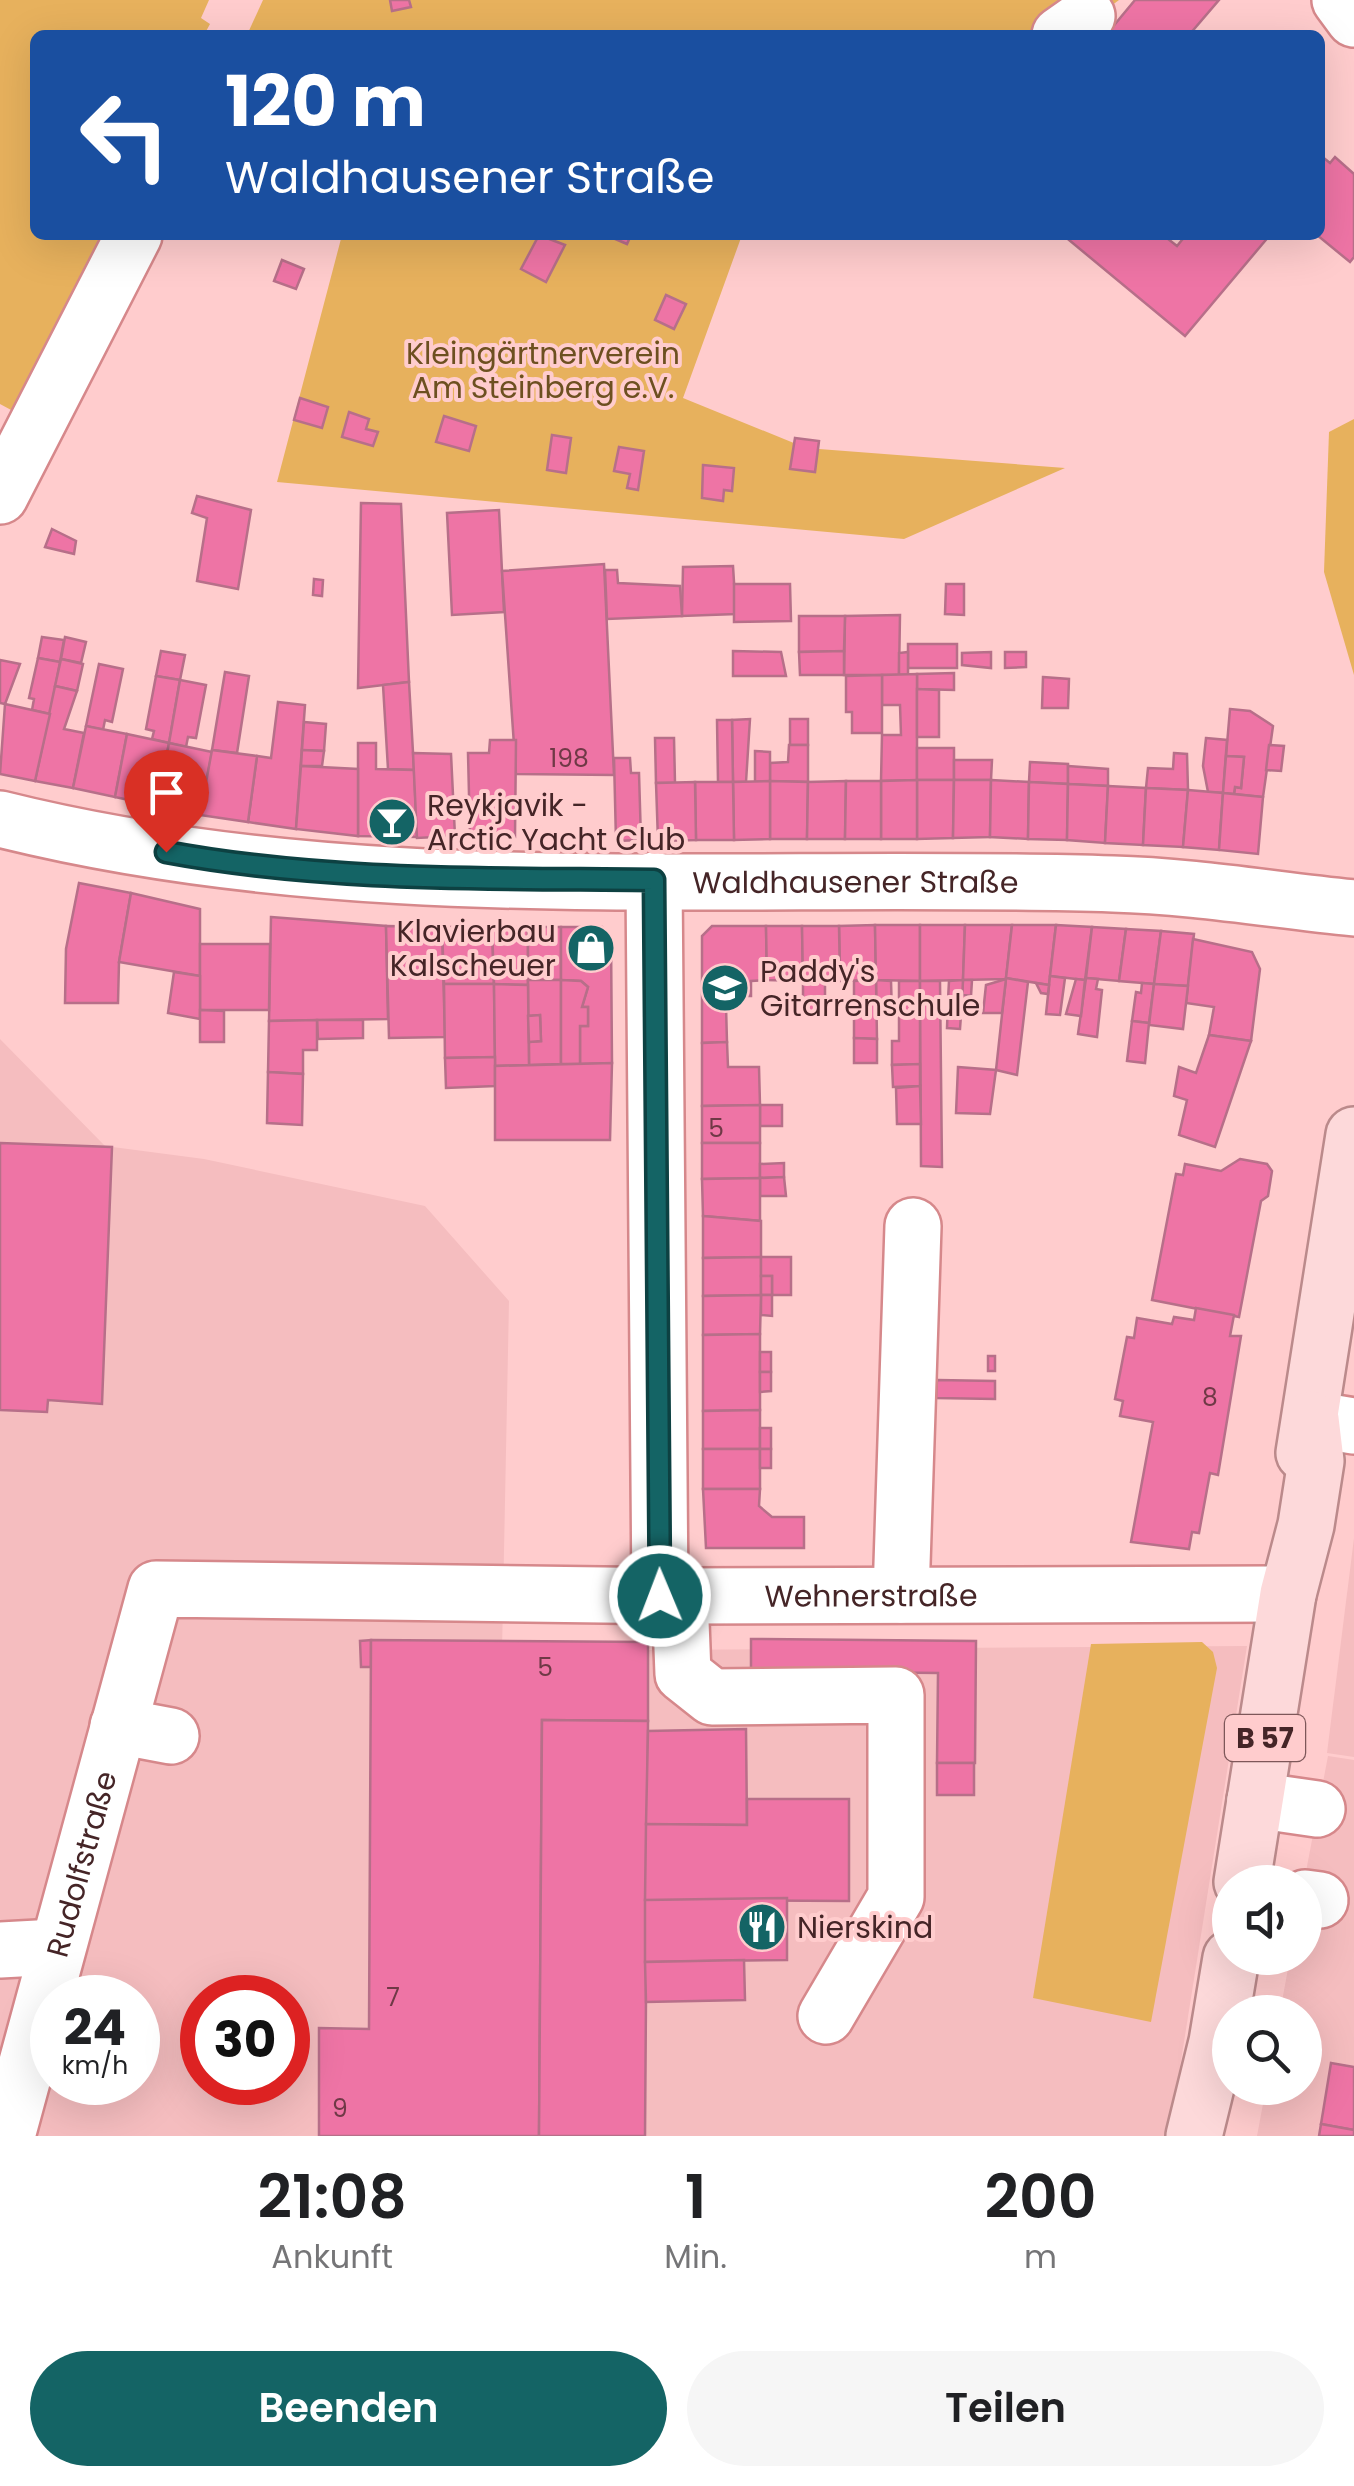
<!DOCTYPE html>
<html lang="de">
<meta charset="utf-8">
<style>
:root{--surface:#fff;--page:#f6f6f6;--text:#202124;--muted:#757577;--accent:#146465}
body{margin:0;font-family:Poppins,sans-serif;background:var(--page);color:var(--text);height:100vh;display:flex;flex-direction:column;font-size:38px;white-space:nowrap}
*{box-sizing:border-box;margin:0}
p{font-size:32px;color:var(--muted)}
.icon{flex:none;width:55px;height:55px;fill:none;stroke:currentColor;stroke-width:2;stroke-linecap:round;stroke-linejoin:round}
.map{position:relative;height:2136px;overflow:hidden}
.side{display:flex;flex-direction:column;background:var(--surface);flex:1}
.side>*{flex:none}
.top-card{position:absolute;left:30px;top:30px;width:1295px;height:210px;border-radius:15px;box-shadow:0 10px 40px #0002;background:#1a4fa0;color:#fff;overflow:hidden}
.tools{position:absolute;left:1212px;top:1865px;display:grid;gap:20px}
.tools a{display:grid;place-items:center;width:110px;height:110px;border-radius:50%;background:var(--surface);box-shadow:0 10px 40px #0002;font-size:50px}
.speed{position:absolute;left:30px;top:1975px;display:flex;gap:20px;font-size:50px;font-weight:700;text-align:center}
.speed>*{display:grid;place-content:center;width:130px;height:130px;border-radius:50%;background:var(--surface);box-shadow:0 10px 40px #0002;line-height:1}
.speed small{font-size:25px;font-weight:400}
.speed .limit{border:15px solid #d22;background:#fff;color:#111}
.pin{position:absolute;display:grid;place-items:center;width:85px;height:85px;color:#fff;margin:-102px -42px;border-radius:50% 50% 50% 0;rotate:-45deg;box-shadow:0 0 10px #0007}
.pin .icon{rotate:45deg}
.me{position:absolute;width:110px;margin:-55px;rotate:359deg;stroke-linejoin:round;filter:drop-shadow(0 0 8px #0008)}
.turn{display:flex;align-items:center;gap:35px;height:210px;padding:0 30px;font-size:45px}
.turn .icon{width:130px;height:130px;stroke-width:2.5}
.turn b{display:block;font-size:70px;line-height:85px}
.eta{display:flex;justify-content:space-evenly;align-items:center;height:170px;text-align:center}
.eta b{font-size:60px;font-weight:600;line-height:70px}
.primary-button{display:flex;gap:20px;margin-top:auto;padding:20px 30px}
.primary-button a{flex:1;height:115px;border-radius:60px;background:var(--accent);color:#fff;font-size:40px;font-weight:600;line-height:115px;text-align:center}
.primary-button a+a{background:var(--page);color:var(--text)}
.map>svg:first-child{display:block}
.built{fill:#f5bdbf;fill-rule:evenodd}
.green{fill:#e7b15d}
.building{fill:#ee74a5;stroke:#b76f89;stroke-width:2.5}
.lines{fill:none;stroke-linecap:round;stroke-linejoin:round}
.minor-casing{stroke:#d6888b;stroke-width:60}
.major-casing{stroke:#bb8a8b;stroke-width:60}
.minor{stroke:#fff;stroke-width:55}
.major{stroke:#fdd9da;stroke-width:55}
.route-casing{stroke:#0d4142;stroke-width:25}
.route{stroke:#146465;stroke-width:18}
.labels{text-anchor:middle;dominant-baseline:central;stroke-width:8;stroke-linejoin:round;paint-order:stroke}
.number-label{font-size:25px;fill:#6f3946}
.shield{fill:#ffcccd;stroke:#7d5759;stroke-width:2.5}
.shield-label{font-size:28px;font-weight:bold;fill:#452527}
.park-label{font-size:30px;fill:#6d5020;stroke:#ffcccd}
.poi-label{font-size:30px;fill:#452527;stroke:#ffcccd;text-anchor:start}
.street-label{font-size:30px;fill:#452527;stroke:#ffcccd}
</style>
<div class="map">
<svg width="1354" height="2136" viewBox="0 0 1354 2136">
<rect width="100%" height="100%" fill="#ffcccd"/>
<!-- built -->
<g class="built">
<path d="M0,1039l105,107 99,13 221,47 84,95 -7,350 745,-5 -78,490h-1169zM52,1998h86v84h-86zM202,1998h86v84h-86z"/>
<polygon points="1354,1538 1354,1757 1327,1753"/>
<polygon points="1328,1756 1354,1760 1354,2136 1257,2136 1266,2088 1305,2088 1305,2012 1280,2012 1290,1958 1305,1958 1304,1882"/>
</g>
<!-- green -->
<g class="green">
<polygon points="0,0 209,0 201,18 210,24 204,35 35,35 35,235 103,235 13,411 0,404"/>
<polygon points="263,0 1119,0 1072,35 247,35"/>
<polygon points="342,235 742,235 683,398 806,448 1065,468 904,539 277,482"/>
<polygon points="1354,419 1354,675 1324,572 1329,432"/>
<polygon points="1202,1642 1213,1652 1217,1668 1151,2022 1033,1998 1091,1644"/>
</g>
<!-- building -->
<g class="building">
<polygon points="390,0 409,0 411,7 392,11"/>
<polygon points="1135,0 1219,0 1189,35 1106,35"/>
<polygon points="1320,155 1330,163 1335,157 1354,174 1354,257 1350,262 1317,235"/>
<polygon points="539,235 565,245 546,282 521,269"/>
<polygon points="606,235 631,235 627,244"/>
<polygon points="1063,235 1163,235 1177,246 1186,235 1270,235 1185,336"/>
<polygon points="282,260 304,269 296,289 274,281"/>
<polygon points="666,295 686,304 674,329 655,320"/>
<polygon points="300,398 328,407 322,428 294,420"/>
<polygon points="349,412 369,419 366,429 378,432 373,446 342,437"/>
<polygon points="444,416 476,426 469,451 436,442"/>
<polygon points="552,435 571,438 566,473 547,470"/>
<polygon points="795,438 819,441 815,472 790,469"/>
<polygon points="619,447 644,451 638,490 627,488 630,474 614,471"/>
<polygon points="703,465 734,468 732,491 724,490 723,501 702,498"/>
<polygon points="197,496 251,510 238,589 197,581 207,518 192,513"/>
<polygon points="361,503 401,504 409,682 358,688"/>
<polygon points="499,510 504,612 452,615 447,513"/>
<polygon points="52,529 76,541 74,554 45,547"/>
<polygon points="604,564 614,775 516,774 502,571"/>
<polygon points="733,566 736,614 682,616 683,567"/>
<polygon points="605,570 617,570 618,583 680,586 682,616 607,619"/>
<polygon points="314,579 323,580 322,596 313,595"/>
<polygon points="734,584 790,584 791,621 734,622"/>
<polygon points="946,584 964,584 964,615 945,614"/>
<polygon points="900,615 899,675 844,675 845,616"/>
<polygon points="799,616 845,616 844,651 799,652"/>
<polygon points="42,637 64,640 60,662 38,658"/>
<polygon points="65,637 86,642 81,663 61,659"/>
<rect x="908" y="644" width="49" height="24"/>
<polygon points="161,651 185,655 180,680 156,676"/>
<polygon points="733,651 781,652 786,676 733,676"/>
<polygon points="844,651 844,675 800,675 799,652"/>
<polygon points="908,652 908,675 899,675 899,653"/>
<polygon points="991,652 991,668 962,665 962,653"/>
<polygon points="1005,652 1026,652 1026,667 1005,668"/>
<polygon points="38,658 60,662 50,714 32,710 34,699 29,698"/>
<polygon points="61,659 83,664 77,691 55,686"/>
<polygon points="0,660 20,664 5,704 0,703"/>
<polygon points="99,664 123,669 112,722 105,720 103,730 86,726"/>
<polygon points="225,672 249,676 237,753 212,750"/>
<polygon points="954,673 954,690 917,689 917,674"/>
<polygon points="917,674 917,780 881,781 882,735 901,735 900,705 882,705 882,675"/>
<polygon points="882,675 882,733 852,733 852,712 846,712 846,676"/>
<polygon points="156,676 180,680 169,743 152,739 154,731 146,729"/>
<polygon points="1043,677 1069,679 1068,708 1042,708"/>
<polygon points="180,680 206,685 196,738 188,737 186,747 169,743"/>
<polygon points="409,682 414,770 388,769 383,685"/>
<polygon points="55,686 77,691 64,729 84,733 73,788 35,781"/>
<polygon points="917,689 939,690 939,737 917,737"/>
<polygon points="278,702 305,705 296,829 248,822 257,756 271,758"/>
<polygon points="5,704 50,714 35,781 0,774"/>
<polygon points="1230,709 1250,711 1273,726 1263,797 1234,794 1235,787 1241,788 1244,757 1226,756"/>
<polygon points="750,719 746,782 733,782 732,720"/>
<rect x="790" y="719" width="18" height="26"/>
<polygon points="717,720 732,720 733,782 718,782"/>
<polygon points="304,722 326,724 324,751 302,750"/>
<polygon points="86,726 127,734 115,797 73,788"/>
<polygon points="127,734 169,743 157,806 115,797"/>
<polygon points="655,738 674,738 675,783 656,783"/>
<polygon points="1206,738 1227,740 1223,793 1208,792 1203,766"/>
<polygon points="490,740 516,740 515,837 470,836 468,753 489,753"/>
<polygon points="169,743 212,752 200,815 157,806"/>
<polygon points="358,743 376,743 376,769 414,770 417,837 358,836"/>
<polygon points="789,745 808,745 808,782 770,781 770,763 788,762"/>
<polygon points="1269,745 1284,746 1281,771 1266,770"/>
<rect x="917" y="748" width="37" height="32"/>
<polygon points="212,750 257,756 248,822 200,815"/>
<polygon points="302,750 324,751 322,766 301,766"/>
<polygon points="755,751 770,752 770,781 755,782"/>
<polygon points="413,753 451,754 455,836 417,838"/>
<polygon points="1174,753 1187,754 1188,790 1146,788 1148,768 1173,769"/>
<polygon points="1226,756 1244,757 1241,788 1235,787 1234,794 1223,793"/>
<polygon points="614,758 630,758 631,773 639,773 641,840 616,841"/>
<polygon points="954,760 992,760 991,780 954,780"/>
<polygon points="1030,762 1068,764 1068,784 1029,782"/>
<polygon points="301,766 358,769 358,836 296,829"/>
<polygon points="1068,766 1108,769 1108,786 1068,784"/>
<polygon points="917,780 954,780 953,838 917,839"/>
<polygon points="917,780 917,839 881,839 881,781"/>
<polygon points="954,780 991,780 990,837 953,838"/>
<polygon points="991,780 1029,782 1028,839 990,837"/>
<polygon points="770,781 808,782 807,839 770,839"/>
<polygon points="770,781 770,839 734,840 733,782"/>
<polygon points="846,781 845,839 807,839 808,782"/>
<polygon points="846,781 881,781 881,839 845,839"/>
<polygon points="695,782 733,782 734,840 696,840"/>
<polygon points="695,782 696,840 658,841 656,783"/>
<polygon points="1029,782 1068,784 1067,840 1028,839"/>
<polygon points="1068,784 1108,786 1105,843 1067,840"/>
<polygon points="1108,786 1146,788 1143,845 1105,843"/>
<polygon points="1146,788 1188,790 1183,847 1143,845"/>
<polygon points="1188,790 1223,793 1219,850 1183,847"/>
<polygon points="1223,793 1263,797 1258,854 1219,850"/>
<polygon points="79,883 131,893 119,962 118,1003 65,1003 66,949"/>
<polygon points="131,893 200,909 200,976 119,962"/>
<polygon points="271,917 386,926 388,1019 269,1021"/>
<polygon points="875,925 876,980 840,981 839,926"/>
<polygon points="875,925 920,925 920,981 876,980"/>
<polygon points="920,925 965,925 963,980 920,981"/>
<polygon points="965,925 1012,925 1006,979 963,980"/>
<polygon points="1012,925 1056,925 1049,985 1006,978"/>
<polygon points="1056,925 1092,927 1085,980 1050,976"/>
<polygon points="386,926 442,927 445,1037 389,1038"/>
<polygon points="712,926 766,926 767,980 751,981 751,996 734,996 734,1005 726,1006 727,1042 702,1043 702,936"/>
<polygon points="766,926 802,926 803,981 767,980"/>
<polygon points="802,926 839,926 840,981 803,981"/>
<polygon points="442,927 492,927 494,984 444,984"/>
<polygon points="492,927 528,927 528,985 494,984"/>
<rect x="528" y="927" width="33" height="53"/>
<polygon points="561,927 602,927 611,937 612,1063 580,1064 580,1026 588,1026 588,1007 582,1007 588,987 581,981 561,980"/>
<polygon points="1092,927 1126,929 1119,981 1086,978"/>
<polygon points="1126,929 1161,931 1154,984 1119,981"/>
<polygon points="1161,931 1194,934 1188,986 1154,984"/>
<polygon points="1193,939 1252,952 1260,969 1251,1041 1209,1035 1214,1007 1186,1003"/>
<polygon points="200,944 270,944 269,1010 200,1010"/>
<polygon points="174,972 200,976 200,1019 168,1013"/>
<polygon points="1050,976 1065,978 1060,1015 1046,1014"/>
<polygon points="1006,978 1028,982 1017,1075 996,1070"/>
<polygon points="1086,978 1098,979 1096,989 1102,990 1097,1037 1078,1034"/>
<polygon points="1006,979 1002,1013 983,1013 986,985"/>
<polygon points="1076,979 1085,980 1081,1016 1066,1014"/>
<polygon points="528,980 561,980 561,1064 529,1065 529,1042 541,1041 540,1015 528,1016"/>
<polygon points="561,980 581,981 588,987 582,1007 588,1007 588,1026 580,1026 580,1064 561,1064"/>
<polygon points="876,980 891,981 892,1014 876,1014"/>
<polygon points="876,980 877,1039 854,1038 854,981"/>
<polygon points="963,980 972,980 971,996 962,995"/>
<polygon points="963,980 962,1001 948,1000 949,981"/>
<rect x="803" y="981" width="22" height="34"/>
<polygon points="899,981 920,981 920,1064 892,1065 892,1041 899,1041"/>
<polygon points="920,981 940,981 942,1167 921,1166"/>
<polygon points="1036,983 1049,985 1048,994 1041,993"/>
<polygon points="1142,983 1154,984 1149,1023 1132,1021 1136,992 1141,993"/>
<polygon points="444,984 494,984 495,1057 445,1058"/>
<polygon points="494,984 528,985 529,1065 495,1066"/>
<polygon points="1154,984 1188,986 1183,1029 1149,1025"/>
<polygon points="962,995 971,996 969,1011 961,1010"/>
<polygon points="948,1000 962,1001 960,1029 947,1028"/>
<polygon points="200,1010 224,1011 224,1042 200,1042"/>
<polygon points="540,1015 541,1041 529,1042 528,1016"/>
<polygon points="317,1020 363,1020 363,1038 318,1039"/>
<polygon points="317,1020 317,1050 303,1050 303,1074 268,1072 269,1021"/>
<polygon points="1132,1021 1149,1023 1145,1063 1127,1061"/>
<polygon points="1209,1035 1251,1041 1215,1147 1179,1135 1187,1100 1174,1096 1179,1067 1196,1073"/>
<polygon points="854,1038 877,1039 877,1063 854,1063"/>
<polygon points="727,1042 728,1067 759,1067 760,1105 702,1106 702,1043"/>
<polygon points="495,1057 495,1086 446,1088 445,1058"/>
<polygon points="612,1063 610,1140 495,1140 495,1066"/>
<polygon points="920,1064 920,1086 893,1087 892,1065"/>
<polygon points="958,1067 996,1070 990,1114 956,1113"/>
<polygon points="268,1072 303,1074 302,1125 267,1123"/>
<polygon points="920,1086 921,1124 897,1124 896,1088"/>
<rect x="760" y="1105" width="22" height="21"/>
<polygon points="760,1105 760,1143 702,1143 702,1106"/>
<polygon points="0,1143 112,1147 102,1404 48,1400 47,1412 0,1410"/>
<polygon points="702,1143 760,1143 760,1178 702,1179"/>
<polygon points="1240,1159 1267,1164 1272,1171 1268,1196 1261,1201 1239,1317 1152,1300 1176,1174 1183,1175 1185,1164 1221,1171"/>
<polygon points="784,1163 784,1177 760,1178 760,1164"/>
<polygon points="784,1177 786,1196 760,1196 760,1178"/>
<polygon points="760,1178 760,1221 703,1216 702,1179"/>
<polygon points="703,1216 761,1221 761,1257 703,1258"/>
<polygon points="761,1257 761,1295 703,1296 703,1258"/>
<polygon points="761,1257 791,1257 791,1295 772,1295 772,1276 761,1276"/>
<rect x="761" y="1276" width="11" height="19"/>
<polygon points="761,1295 772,1295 772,1316 761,1315"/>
<polygon points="761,1295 760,1334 703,1335 703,1296"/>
<polygon points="1196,1308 1234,1315 1230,1336 1241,1336 1218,1475 1210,1473 1199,1533 1192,1532 1189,1549 1131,1542 1153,1422 1120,1416 1123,1401 1115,1399 1127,1337 1134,1338 1137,1318 1172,1324 1174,1317 1194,1320"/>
<polygon points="760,1334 760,1410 703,1411 703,1335"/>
<rect x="760" y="1352" width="11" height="20"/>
<rect x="988" y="1356" width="7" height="15"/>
<polygon points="760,1372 771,1372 771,1391 760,1392"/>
<polygon points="937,1380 995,1381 995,1399 936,1398"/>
<polygon points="760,1410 760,1449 703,1449 703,1411"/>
<rect x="760" y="1428" width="11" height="21"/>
<rect x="703" y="1449" width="57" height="40"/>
<rect x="760" y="1449" width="11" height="19"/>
<polygon points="703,1489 760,1489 759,1506 772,1517 804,1517 804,1548 706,1548"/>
<polygon points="751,1639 976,1641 975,1763 937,1763 938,1673 751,1671"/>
<polygon points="371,1640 371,1667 361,1667 360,1641"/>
<polygon points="371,1640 648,1642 648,1721 542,1720 539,2136 319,2136 319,2028 369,2029"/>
<polygon points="542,1720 648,1721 645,2136 539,2136"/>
<polygon points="746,1729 747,1825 646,1824 648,1731"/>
<rect x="937" y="1763" width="37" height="32"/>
<polygon points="747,1799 849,1799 849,1901 645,1900 646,1824 747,1825"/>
<polygon points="787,1898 787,1960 645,1962 645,1900"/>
<polygon points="744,1960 745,2000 646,2002 645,1962"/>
<polygon points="1331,2063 1354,2067 1354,2130 1321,2124"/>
<polygon points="1321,2124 1354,2130 1354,2136 1319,2136"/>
</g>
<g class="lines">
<!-- minor casing -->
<g class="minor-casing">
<g id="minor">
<polyline points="1340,0 1354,19"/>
<polyline points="1060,35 1087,16"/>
<polyline points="0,496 134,235"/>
<path id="s1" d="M0,819c364,91 742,53 1113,65 80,2 161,16 241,24"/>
<polyline points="654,880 660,1596"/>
<polyline points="1311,1419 1354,1426"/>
<polyline points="901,1595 913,1226"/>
<polyline points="680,1596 683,1674 712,1697 896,1695 896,1897 826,2016"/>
<polyline points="118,1726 171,1736"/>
<polyline points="1255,1800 1317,1809"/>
<polyline points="1305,1898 1320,1900"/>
<polyline points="0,1950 56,1947"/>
<path id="s2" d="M7,2136l149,-547 524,7 608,-2"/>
</g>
</g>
<!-- major casing -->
<g class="major-casing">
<g id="major">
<polyline points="1304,1453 1354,1135"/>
<polyline points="1242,1882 1288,1594 1306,1525 1316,1461 1311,1419"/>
<polyline points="1194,2136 1217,2042 1231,1958"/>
</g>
</g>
<!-- minor -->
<use href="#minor" class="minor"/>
<!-- major -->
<use href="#major" class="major"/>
</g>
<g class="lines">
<!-- route casing -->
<g class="route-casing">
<path id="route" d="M166,852c161,30 325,26 488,28l6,716"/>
</g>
<!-- route -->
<use href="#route" class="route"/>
</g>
<!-- icons -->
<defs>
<g id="bar-disc" transform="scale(2.5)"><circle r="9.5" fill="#146465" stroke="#ffcccd"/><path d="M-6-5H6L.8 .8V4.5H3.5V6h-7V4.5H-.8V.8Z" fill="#fff"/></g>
<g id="shop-disc" transform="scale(2.5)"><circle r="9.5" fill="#146465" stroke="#ffcccd"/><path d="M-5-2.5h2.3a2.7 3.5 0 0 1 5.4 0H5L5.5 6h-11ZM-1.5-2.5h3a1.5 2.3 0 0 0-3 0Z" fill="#fff"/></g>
<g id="school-disc" transform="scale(2.5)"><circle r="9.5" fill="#146465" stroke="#ffcccd"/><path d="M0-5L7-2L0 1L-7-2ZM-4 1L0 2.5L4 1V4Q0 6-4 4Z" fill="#fff"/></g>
<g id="restaurant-disc" transform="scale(2.5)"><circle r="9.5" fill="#146465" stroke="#ffcccd"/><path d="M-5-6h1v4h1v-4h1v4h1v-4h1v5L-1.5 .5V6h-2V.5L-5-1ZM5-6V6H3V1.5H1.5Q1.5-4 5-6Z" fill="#fff"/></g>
</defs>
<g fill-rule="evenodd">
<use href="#bar-disc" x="392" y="822"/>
<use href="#shop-disc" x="591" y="948"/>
<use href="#school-disc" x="725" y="988"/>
<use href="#restaurant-disc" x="762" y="1927"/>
</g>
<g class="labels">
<!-- number labels -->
<g class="number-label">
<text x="569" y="758">198</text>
<text x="716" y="1128">5</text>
<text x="1210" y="1397">8</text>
<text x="545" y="1667">5</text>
<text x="393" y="1997">7</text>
<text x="340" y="2108">9</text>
</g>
<!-- shield labels -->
<rect class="shield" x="1225" y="1715" width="80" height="46" rx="8"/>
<g class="shield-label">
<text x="1265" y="1738">B 57</text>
</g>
<!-- park labels -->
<g class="park-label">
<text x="543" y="353">Kleingärtnerverein<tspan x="543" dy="34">Am Steinberg e.V.</tspan></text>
</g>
<!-- poi labels -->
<g class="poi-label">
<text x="427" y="805">Reykjavik -<tspan x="427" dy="34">Arctic Yacht Club</tspan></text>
<text x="556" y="931" text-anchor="end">Klavierbau<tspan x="556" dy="34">Kalscheuer</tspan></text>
<text x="760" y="971">Paddy's<tspan x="760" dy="34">Gitarrenschule</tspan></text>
<text x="797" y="1927">Nierskind</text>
</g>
<!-- street labels -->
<g class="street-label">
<text stroke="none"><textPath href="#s1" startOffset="860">Waldhausener Straße</textPath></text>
<text stroke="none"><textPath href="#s2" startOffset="1282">Wehnerstraße</textPath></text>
<text stroke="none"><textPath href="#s2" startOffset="282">Rudolfstraße</textPath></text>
</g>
</g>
</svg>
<div class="tools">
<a><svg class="icon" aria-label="sound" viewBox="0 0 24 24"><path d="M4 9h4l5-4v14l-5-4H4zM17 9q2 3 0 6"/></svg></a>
<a><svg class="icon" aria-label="search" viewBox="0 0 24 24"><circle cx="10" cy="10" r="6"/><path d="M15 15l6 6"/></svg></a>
</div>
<div class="speed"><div>24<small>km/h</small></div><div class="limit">30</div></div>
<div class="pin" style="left:166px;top:852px;background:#d93025"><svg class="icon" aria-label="arrive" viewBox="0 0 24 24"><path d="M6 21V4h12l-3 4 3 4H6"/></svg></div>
<svg class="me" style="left:660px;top:1596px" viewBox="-20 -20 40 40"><circle r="17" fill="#146465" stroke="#fff" stroke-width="3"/><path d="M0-11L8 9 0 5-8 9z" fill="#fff"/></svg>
<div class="top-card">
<div class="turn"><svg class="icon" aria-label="left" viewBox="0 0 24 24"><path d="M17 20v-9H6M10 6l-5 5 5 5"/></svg><div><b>120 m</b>Waldhausener Straße</div></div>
</div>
</div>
<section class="side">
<div class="eta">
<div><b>21:08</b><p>Ankunft</p></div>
<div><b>1</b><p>Min.</p></div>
<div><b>200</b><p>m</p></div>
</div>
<div class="primary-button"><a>Beenden</a><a>Teilen</a></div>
</section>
